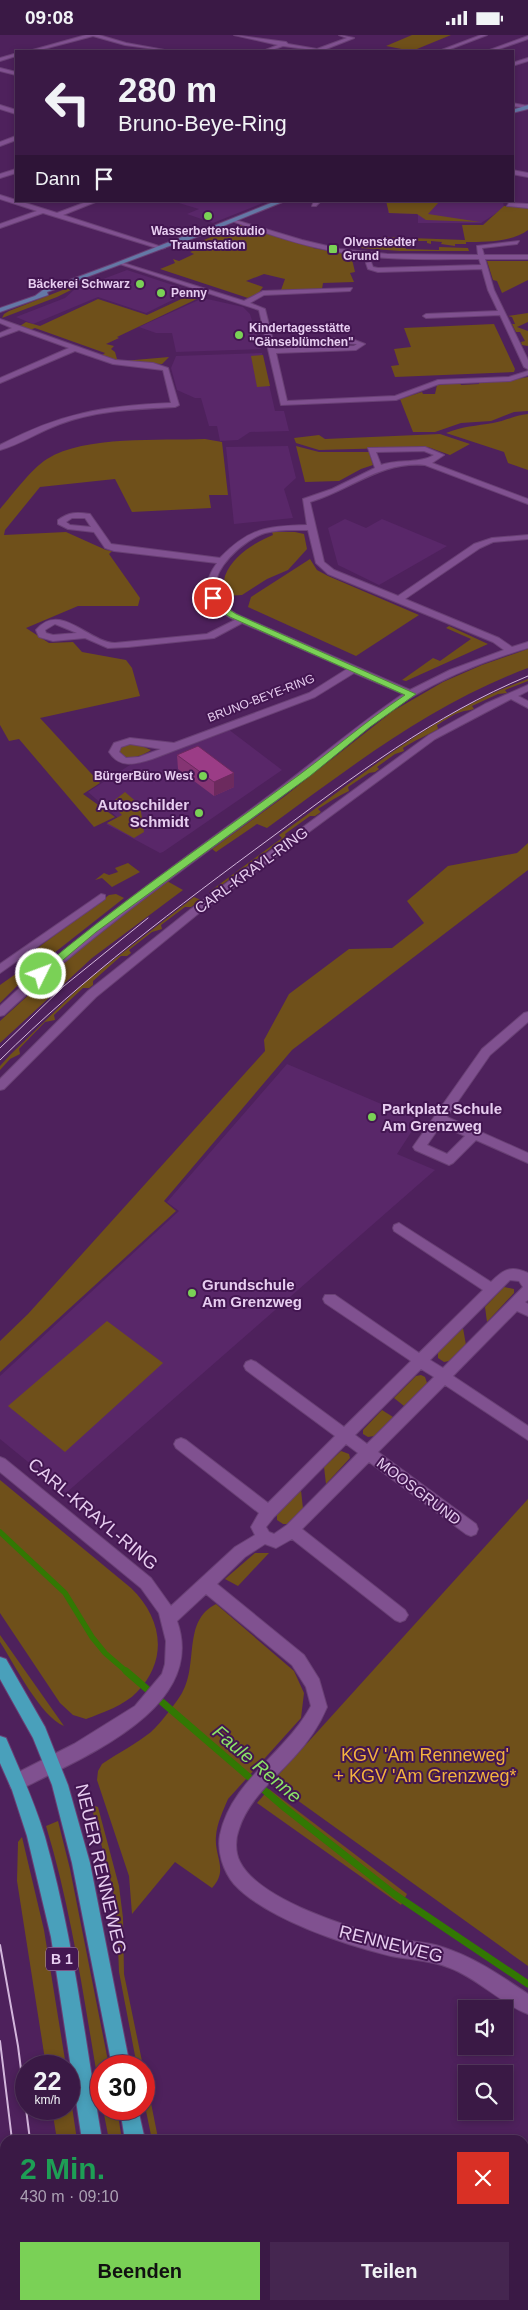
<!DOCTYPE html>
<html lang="de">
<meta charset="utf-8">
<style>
:root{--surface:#3a1945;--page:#452650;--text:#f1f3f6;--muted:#aba0b3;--line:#54385e;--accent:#7ad156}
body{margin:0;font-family:Helvetica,sans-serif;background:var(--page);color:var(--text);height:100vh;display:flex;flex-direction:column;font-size:19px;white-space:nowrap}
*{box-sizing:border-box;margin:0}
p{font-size:16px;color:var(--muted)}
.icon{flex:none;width:28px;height:28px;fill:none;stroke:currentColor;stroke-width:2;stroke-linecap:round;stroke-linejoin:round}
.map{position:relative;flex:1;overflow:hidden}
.panel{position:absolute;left:0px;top:2100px;width:529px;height:175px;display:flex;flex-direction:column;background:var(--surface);border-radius:15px 15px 0 0;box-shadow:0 2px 8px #0003,0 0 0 1px var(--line)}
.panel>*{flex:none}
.hud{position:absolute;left:15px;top:15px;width:499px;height:152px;border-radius:0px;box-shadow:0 2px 8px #0003,0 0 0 1px var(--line);background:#3a1945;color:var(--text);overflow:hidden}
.fabs{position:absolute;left:458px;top:1965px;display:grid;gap:10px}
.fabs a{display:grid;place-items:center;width:55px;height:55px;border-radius:0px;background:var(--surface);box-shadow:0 2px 8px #0003,0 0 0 1px var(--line);font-size:25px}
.speed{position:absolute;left:15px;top:2020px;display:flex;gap:10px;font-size:25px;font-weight:700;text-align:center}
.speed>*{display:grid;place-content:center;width:65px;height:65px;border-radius:50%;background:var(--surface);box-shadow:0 2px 8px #0003,0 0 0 1px var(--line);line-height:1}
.speed small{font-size:12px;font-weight:400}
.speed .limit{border:8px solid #d22;background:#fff;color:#111}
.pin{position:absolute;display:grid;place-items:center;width:42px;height:42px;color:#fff;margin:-21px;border:2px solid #fff;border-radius:50%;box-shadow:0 1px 5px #0007}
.me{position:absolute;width:55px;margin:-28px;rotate:48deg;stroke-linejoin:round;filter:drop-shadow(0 0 4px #0008)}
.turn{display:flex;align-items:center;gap:18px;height:105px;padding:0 20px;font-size:22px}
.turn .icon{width:65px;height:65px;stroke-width:2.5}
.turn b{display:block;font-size:35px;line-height:42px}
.then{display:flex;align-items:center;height:48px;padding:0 20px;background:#0003;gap:10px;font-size:19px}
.round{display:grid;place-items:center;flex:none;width:52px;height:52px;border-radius:0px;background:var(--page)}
.headline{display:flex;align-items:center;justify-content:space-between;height:85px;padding:0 20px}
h1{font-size:30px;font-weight:700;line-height:38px;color:#1e9e55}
.cta{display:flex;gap:10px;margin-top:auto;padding:10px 20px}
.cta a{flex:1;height:58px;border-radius:0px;background:var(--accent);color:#111;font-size:20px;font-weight:700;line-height:58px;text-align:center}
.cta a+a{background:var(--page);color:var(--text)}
.status{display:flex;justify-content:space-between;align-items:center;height:35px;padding:0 25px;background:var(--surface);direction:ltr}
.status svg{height:14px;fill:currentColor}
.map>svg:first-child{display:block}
.built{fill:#592769}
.green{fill:#6f501a}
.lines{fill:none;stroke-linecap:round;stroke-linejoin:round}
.stream-far1{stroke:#327803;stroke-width:5.5}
.stream{stroke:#327803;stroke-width:7}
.minor-casing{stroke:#694075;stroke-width:2}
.secondary-casing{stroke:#694075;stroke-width:2}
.primary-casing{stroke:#694075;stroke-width:2}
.minor{fill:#805190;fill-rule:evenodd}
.secondary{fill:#6478a6;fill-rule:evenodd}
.primary{fill:#49a0bb;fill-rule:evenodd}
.tram-far1{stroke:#d3b6dc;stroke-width:1}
.tram{stroke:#d3b6dc;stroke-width:2}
.wall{fill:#853473}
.shaded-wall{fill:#6c2a5e}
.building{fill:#9b3c86;stroke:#6c2a5e}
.route{fill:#7ad156;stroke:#4f8838}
.poi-dot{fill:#7ad156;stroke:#431651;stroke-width:2}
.labels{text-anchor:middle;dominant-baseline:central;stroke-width:4;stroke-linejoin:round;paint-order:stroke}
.far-poi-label{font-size:12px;font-weight:bold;fill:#e7cdf0;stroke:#431651;text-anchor:start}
.far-street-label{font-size:12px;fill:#e7cdf0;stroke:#431651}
.shield{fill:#431651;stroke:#b696c0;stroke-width:1}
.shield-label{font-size:14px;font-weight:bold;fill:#e7cdf0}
.poi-label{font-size:15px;font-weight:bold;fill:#e7cdf0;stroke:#431651;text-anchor:start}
.street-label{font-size:15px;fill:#e7cdf0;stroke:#431651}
.near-street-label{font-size:18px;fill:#e7cdf0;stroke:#431651}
.near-park-label{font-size:18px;fill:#f3b23e;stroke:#431651}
.near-water-label{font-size:19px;font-style:italic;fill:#8be467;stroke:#431651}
</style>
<div class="status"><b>09:08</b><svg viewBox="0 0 49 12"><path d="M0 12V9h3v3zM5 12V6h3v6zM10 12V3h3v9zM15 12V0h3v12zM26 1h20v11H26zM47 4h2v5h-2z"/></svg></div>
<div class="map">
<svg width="528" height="2275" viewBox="0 0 528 2275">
<rect width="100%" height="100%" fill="#4e215c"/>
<!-- built -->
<g class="built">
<polygon points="172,166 268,166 213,188 187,179 199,174"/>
<polygon points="390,166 503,166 504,173 481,188 418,188 418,179 388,178"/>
<polygon points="127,235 191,256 146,278 98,262 33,289 16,282 65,263 74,255"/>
<polygon points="203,263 243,272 250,279 261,314 176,317 172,298 156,298 139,292"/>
<polygon points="262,318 275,376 284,376 289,396 250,397 238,405 220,406 217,391 209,391 201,363 195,363 177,355 171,333 176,321"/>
<polygon points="288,411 296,443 284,454 293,483 234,489 226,412"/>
<polygon points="345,484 366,493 382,484 447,511 379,550 338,530 328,493"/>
<polygon points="228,694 282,735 163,817 160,818 106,789 118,783 88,757 133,728"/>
<polygon points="287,1029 419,1085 397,1119 435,1135 66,1458 0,1404 0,1341 179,1176 167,1167"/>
<polygon points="524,2165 528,2168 528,2275 466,2275 468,2270 524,2270"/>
</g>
<!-- green -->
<g class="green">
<polygon points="412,0 451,0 412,16 386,11"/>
<polygon points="386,166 440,166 428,179 480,187 426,185 417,179 389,178"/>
<path d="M504,171l24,1v23c-16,12 -43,12 -62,12v2h-11v2l-14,-2 1,-2 -11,-1v3l-4,-1v-2h-11v2h-4v-2h-11v2h-6v3h10l1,3 33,1v-3l29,1 1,3h-69l-40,-3 22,-11 83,3 -3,-15h21z"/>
<polygon points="241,190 315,212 313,213 351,220 355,237 350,238 354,247 323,248 322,254 281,255 285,244 264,239 246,246 263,252 258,259 248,263 160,234 175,228 173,224 179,226 194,219 190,217 201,212 194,209"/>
<polygon points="487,226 528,226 528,245 502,258 497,246 493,245"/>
<polygon points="78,249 81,250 57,262 2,283 4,279 9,276"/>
<polygon points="192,259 201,262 117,302 119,303 106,309 114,311 111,314 115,317 117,324 123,326 169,322 162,329 121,327 101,321 105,318 35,293 30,295 20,291 26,287 40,291 98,264 147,280"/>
<polygon points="528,278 528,287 517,292 528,296 528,311 522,310 521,307 525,306 520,297 516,297 512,289 515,289 512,282 508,281"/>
<polygon points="494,289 515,334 514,337 395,342 391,331 399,330 394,314 411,312 404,293"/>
<polygon points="263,320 270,351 257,352 251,321"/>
<polygon points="528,342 528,376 514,377 491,386 461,388 435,397 413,397 400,364 422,357 423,359 435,359 437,350 460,348 461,350 479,349 479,347 512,345"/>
<path d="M528,379v56l-20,-7 -4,-11 -58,-19c17,-7 30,-7 47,-10 12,-2 23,-8 35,-9z"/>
<polygon points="440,399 470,409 450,420 428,412 319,415 296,408 294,403 319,400 325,404"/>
<path d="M205,404l17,3 6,53h-19l2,13 -79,4 -17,-33 -75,8 -35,43 -1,5 62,-3 40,18 6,1 -3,3 31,44 -2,8h-60l-52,22 23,15 24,-1 9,10 44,8 6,8 8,28 -100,22 60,65 -17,11 32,23 -21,10 -75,-88 -10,2 -9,-16v-216c13,-15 31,-40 47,-50 38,-24 113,-18 158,-20z"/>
<polygon points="296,411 319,417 369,417 373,430 361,434 339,446 305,447"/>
<path d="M272,497h23l9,2 3,15 -19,21 -21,9 -25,16 -16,1c-1,-6 -3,-14 -1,-20 7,-19 30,-34 48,-41z"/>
<polygon points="310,524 317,535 328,541 419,580 356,621 248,572 251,562"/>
<polygon points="449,591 488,609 406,646 402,645 433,623 440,626 471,604 446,593"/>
<path d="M528,614v19c-99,37 -177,99 -261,160l-10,-4 -41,28 -4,-3 73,-53 108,-85 50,-29 39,-17z"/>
<path d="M528,644v2l-23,9 2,3 -9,1 -26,12 2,3c-5,2 -9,1 -13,3 -8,2 -17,9 -24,13l1,4c-12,7 -23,11 -35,19l1,3 -9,3 -18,13 2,2 -4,3 -6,1 -21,14 1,4c-11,5 -20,11 -31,18l3,3 -6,4h-5l-25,18 1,3 -75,56 -2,-1 73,-54 -3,-3c80,-57 156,-123 249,-156z"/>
<path d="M127,708l10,1 14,6c-9,6 -22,11 -32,4l-1,-4z"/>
<polygon points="125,757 140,770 144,797 134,803 107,788 122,780 111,768"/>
<polygon points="528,808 528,835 292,1015 164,1166 176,1176 0,1337 0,1306 28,1279 265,1016 264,1005 289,959 349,914 392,913 424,888 407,866 448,831 517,818"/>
<polygon points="128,828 140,837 112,852 102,843 95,845 104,838 109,840 118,837 115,833"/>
<polygon points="167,846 183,855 92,923 0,1008 0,986 78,915"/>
<polygon points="116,859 124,863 35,933 0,968 0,950 27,931 20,926 109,860"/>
<polygon points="194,862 201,865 191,872 185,872 161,890 162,894 152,897 129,915 131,918 127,921 121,921 93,946 93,950 89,953 83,953 54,980 55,985 45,987 19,1014 20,1019 10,1024 0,1035 0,1031 10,1020 84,948"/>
<polygon points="504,1252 514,1254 514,1258 487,1287 485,1272"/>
<polygon points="107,1286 163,1328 65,1417 8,1371"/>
<polygon points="463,1293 466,1310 449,1326 444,1327 438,1323 438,1317"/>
<polygon points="421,1340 425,1342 427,1348 404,1371 394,1363 416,1341"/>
<polygon points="382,1375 393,1382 374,1401 368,1402 363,1399 363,1395"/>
<polygon points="341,1416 349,1419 350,1423 326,1449 324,1432"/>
<path d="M0,1445l131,108c31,30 38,71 6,104 -12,13 -35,21 -51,27l-13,-4 -13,-12 -60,-90z"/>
<polygon points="301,1455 303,1474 287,1489 283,1489 277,1485 277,1480"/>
<polygon points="528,1464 528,1931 272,1747"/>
<polygon points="255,1518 269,1518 238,1551 225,1544"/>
<path d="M216,1569l78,67 10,22 -3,25 -73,81c-5,12 -11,24 -12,37 -2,21 13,34 -4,52l-37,-26 -43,52 -3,-38 -32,-96 1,-9 4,-7c16,-11 34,-20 49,-32 9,-8 25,-29 31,-39 17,-29 0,-72 34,-89z"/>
<path d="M0,1600l64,91c-24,-10 -49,-61 -64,-84z"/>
<polygon points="269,1754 407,1859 401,1870 257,1768"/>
<polygon points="91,1770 98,1772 119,1851 123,1883 124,1939 143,2031 137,2031 119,1937 117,1887 113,1854"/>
<path d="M58,1786l12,48 39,197h-8v33c-16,-92 -28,-184 -55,-273z"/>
<polygon points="22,1802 44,1895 66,2031 46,2031 17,1846 18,1807"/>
<polygon points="144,2033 158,2103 159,2105 152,2105 144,2066"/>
<polygon points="69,2052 77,2105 57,2105 52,2074 69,2074"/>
<polygon points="103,2074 117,2074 122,2105 109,2105"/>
</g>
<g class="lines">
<!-- stream-far1 -->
<polyline class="stream-far1" points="0,1497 65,1558 92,1602 105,1618 127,1637"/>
<!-- stream -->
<polyline class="stream" points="126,1636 285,1773 394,1859 528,1949"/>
<!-- minor casing -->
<g class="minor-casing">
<g id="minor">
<polygon points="86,0 99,0 126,8 170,16 125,10 93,1 36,16 29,16"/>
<polygon points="234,0 286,7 288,9 317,14 347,3 339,0 354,3 321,16 283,11 269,16 263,16 278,10"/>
<polygon points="481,0 487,0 445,16 439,16"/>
<polygon points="528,1 528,4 493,16 487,16"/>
<polygon points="14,19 16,19 16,21 0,26 0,23"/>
<polygon points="528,23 528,26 512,31 512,28"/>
<polygon points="0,33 16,37 16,40 0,36"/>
<polygon points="512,68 528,71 528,73 512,71"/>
<polygon points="0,70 16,75 16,79 0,74"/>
<polygon points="16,101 16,105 0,111 0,107"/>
<polygon points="16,134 16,138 0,143 0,139"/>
<polygon points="512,135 528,138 528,142 512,139"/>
<polygon points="0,160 57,178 89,166 98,166 63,180 165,213 160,214 43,178 0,193 0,189 37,176 0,164"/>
<polygon points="314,166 321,166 316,171 312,171"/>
<polygon points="509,168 528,169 528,173 507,171"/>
<path d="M232,184l70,21 38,9 47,5 91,1 -1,-9 42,-5 -2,3 -35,4 2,7h44v4h-43l9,31 34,70v9l-4,-2 -24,-52 -74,3 -3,-2 3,-2 72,-3 -10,-21 -6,-21 -104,3 -10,-3 -2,-6 5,-1 2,5 5,1 103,-3 -2,-6c-47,0 -95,2 -141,-7 -36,-6 -71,-18 -106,-31z"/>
<path d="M120,227l124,39 19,-10 89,-3 -2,3 -86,4 -14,8 15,6 10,40 15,-1 10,-6 25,-4 27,1 13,5 -9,6 -80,3 11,48 108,-5 43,-16 71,-3 19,-6v4l-18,6 -71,3 -43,16 -115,5 -22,-95 -139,-46zM325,307l32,2 -3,2 -55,2 6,-3z"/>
<path d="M0,284l115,41 38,3 15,5 11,37 -4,2c-39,2 -77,3 -115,17 -20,7 -39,20 -60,26v-5c61,-32 103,-39 171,-42l-8,-33 -50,-6 -38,-13 -75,32v-5l69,-30 -50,-18 -19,7v-4l12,-5 -12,-5z"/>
<path d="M425,412l19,8 -12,8 96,36v5l-103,-39c-45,-4 -74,25 -115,37l14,60 10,8 64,26 76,-52 18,-6 36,-3v4l-35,3 -13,6 -75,51 94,39 13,9 16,-5v6c-41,12 -81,28 -118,50 -51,30 -94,73 -141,108 -91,67 -182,132 -265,209l-4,1v-10c82,-76 173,-139 262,-205 48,-35 92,-74 141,-107l-49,-21 -39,24 -163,62c-16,5 -32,10 -43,-7l5,-9 16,-5 44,5 135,-50 38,-24 -105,-46 -28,15 -86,9 -20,1 -23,-10 -32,3 -14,-4 -3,-7c24,-29 52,12 79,13l92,-9 28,-14c-27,-12 -36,-33 -18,-57l-103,-12 -9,-3 -11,-16 -26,-3 -10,-5v-4c11,-8 19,-8 32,-6l21,30 109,14c29,-30 47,-32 87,-33l-4,-26 29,-10 43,-21 -7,-20zM424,416l10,4c-15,9 -35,4 -53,10l-5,-13zM72,483h13l6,9 -21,-2 -4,-3zM308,495l8,33 12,11 165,68 11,8 -54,20 -40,20 -174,-76c-7,-5 -16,-10 -19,-19 -10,-24 28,-56 48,-62 14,-4 29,-3 43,-3zM55,589l22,9 -24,2 -7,-2 -1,-3zM130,709l31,5 -22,8 -13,1 -7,-6 2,-5z"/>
<polygon points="528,650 528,656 518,661 528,666 528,673 511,664 435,704 199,878 96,962 4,1054 0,1055 0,1044 88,956 191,874 429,700 485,669"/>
<polygon points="101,859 105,860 105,864 0,938 0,929"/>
<path d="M528,977v10l-38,33 -43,62 81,36v10l-52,-23 -23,23 -4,2 -34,-15 -2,-3 2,-3 67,-95 42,-36zM441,1090l24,11 -18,18 -20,-9z"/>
<path d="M399,1188l92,59c13,-13 20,-17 37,-9v27l-3,2 3,2v12l-11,-5 -64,65 75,50v14l-83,-55 -67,67 98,72 2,5 -2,5 -5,2 -5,-2 -97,-72 -67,67 103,81 3,5 -3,5 -5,2 -5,-2 -103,-81 -16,9 -11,-4 -20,13 -28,27 87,71 15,24 8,28c-8,19 -19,35 -33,50 -20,22 -46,43 -55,72 -4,10 -4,24 1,33 19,38 110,66 150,76 17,4 35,3 52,9 32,10 59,29 86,47v20c-28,-11 -49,-35 -78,-46 -19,-8 -39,-8 -59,-12 -45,-11 -125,-37 -157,-72 -11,-13 -17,-33 -14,-49 11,-54 66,-82 91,-129l-5,-19 -14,-22 -86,-71 -29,27c31,87 -94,136 -154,167l-6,2 -6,-2 -2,-6 2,-6 63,-32 61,-38 27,-32 3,-10 1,-23 -7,-28 -18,-25 -141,-116v-15l5,2 146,119 20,28 64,-59 20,-12 -4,-8 8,-14 -83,-65 -2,-4 2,-4 5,-2 5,2 82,63 67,-67 -89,-66 -2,-4 2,-4 5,-2 5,2 88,65 67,-66 -86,-58 -2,-4 2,-4h10l84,58 64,-63 -89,-59 -1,-3 1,-3zM510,1245l9,1 4,6 -80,81 -13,-8zM421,1334l13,8 -67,67 -12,-9zM346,1409l12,9 -71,72 -13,9 -5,-2 -3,-5 8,-10z"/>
</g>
</g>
<!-- secondary casing -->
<g class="secondary-casing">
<g id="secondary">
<polygon points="528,70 528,74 512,78 512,75"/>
<polygon points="276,166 285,166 184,207 180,207 47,257 48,260 0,277 0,273 35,261 43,255 113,229 182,202 191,200"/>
</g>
</g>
<!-- primary casing -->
<g class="primary-casing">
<g id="primary">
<polygon points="0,1622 6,1624 45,1692 68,1750 90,1828 130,2031 112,2031 72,1828 52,1750 33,1703 0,1644"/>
<path d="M0,1701l6,2c14,33 29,65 39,99 28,99 40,202 57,303h-20l-31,-203 -24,-101 -15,-46 -12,-27z"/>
<polygon points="120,2074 138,2074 145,2105 125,2105"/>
<polygon points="109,2270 129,2270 130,2275 110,2275"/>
<polygon points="158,2270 178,2270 179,2275 159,2275"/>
</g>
</g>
<!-- minor -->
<use href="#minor" class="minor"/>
<!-- secondary -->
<use href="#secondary" class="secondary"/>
<!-- primary -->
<use href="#primary" class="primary"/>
<!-- tram-far1 -->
<g class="tram-far1">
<polyline points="0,1013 64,951 148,883"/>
<path d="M0,1025c84,-83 177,-153 272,-223 82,-61 162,-122 256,-161"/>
</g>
<!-- tram -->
<g class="tram">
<polyline points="0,1910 18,2011 30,2105"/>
<polyline points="0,2006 12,2105"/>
<polyline points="33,2270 34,2275"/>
<polyline points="52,2270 53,2275"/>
</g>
</g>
<!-- wall -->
<polygon class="wall" points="177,720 234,752 214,761 178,734"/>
<!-- shaded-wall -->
<polygon class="shaded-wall" points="234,738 234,752 214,761 214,747"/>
<!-- building -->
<polygon class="building" points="198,711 234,738 214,747 177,720"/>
<!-- route -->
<path class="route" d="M213,560l9,10 14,9 180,80 -46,33 -60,49 -214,156 -52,44h-7v-4c79,-67 164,-125 247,-186 41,-29 79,-63 121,-91l-175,-78 -14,-9 -7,-10z"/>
<!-- markers -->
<g class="poi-dot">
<circle cx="208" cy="181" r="5"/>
<rect x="328" y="209" width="10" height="10" rx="2.5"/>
<circle cx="140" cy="249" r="5"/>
<circle cx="161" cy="258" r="5"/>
<circle cx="239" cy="300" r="5"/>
<circle cx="203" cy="741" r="5"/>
<circle cx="199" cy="778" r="5"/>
<circle cx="372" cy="1082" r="5"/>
<circle cx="192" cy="1258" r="5"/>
</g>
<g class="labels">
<!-- far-poi labels -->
<g class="far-poi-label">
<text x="208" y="196" text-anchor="middle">Wasserbettenstudio<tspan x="208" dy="14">Traumstation</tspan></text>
<text x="343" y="207">Olvenstedter<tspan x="343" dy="14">Grund</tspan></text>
<text x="130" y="249" text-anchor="end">Bäckerei Schwarz</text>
<text x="171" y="258">Penny</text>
<text x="249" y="293">Kindertagesstätte<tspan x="249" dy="14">"Gänseblümchen"</tspan></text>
<text x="193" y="741" text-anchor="end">BürgerBüro West</text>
</g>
<!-- far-street labels -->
<g class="far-street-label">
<text transform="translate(261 663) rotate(-21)">BRUNO-BEYE-RING</text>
</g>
<!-- shield labels -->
<rect class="shield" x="46" y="1912.5" width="32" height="23" rx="4"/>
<g class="shield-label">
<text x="62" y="1924">B 1</text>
</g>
<!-- poi labels -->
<g class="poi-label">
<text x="189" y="769" text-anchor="end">Autoschilder<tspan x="189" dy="17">Schmidt</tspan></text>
<text x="382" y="1073">Parkplatz Schule<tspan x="382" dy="17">Am Grenzweg</tspan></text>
<text x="202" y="1249">Grundschule<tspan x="202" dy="17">Am Grenzweg</tspan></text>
</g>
<!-- street labels -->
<g class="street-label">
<text transform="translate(251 835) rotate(-36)">CARL-KRAYL-RING</text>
<text transform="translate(419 1456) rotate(37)">MOOSGRUND</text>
</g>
<!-- near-street labels -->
<g class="near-street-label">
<text transform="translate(93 1479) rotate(40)">CARL-KRAYL-RING</text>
<text transform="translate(101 1834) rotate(77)">NEUER RENNEWEG</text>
<text transform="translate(391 1909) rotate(14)">RENNEWEG</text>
</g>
<!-- near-park labels -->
<g class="near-park-label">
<text x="425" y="1720">KGV 'Am Renneweg'<tspan x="425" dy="21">+ KGV 'Am Grenzweg*</tspan></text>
</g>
<!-- near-water labels -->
<g class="near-water-label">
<text transform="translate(257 1729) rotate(40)">Faule Renne</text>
</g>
</g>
</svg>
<div class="fabs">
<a><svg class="icon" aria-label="sound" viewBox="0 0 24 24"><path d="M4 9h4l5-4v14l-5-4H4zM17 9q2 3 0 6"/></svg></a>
<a><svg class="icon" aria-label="search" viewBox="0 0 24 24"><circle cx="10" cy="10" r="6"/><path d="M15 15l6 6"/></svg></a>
</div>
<div class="speed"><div>22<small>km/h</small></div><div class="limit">30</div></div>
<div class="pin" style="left:213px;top:563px;background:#d93025"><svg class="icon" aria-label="arrive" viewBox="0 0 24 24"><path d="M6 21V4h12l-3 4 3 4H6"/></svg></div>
<svg class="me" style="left:41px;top:939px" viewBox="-20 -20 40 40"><circle r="17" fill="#7ad156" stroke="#fff" stroke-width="3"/><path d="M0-11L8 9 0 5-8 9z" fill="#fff"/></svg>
<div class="hud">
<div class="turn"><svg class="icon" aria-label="left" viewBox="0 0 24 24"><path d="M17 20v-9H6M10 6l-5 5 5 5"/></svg><div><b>280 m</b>Bruno-Beye-Ring</div></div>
<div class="then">Dann<svg class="icon" aria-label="arrive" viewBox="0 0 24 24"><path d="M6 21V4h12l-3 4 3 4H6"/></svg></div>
</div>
<section class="panel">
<div class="headline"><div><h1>2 Min.</h1><p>430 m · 09:10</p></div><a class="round" style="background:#d93025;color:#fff"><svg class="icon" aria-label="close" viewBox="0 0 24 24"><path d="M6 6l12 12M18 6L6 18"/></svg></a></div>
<div class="cta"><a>Beenden</a><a>Teilen</a></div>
</section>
</div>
